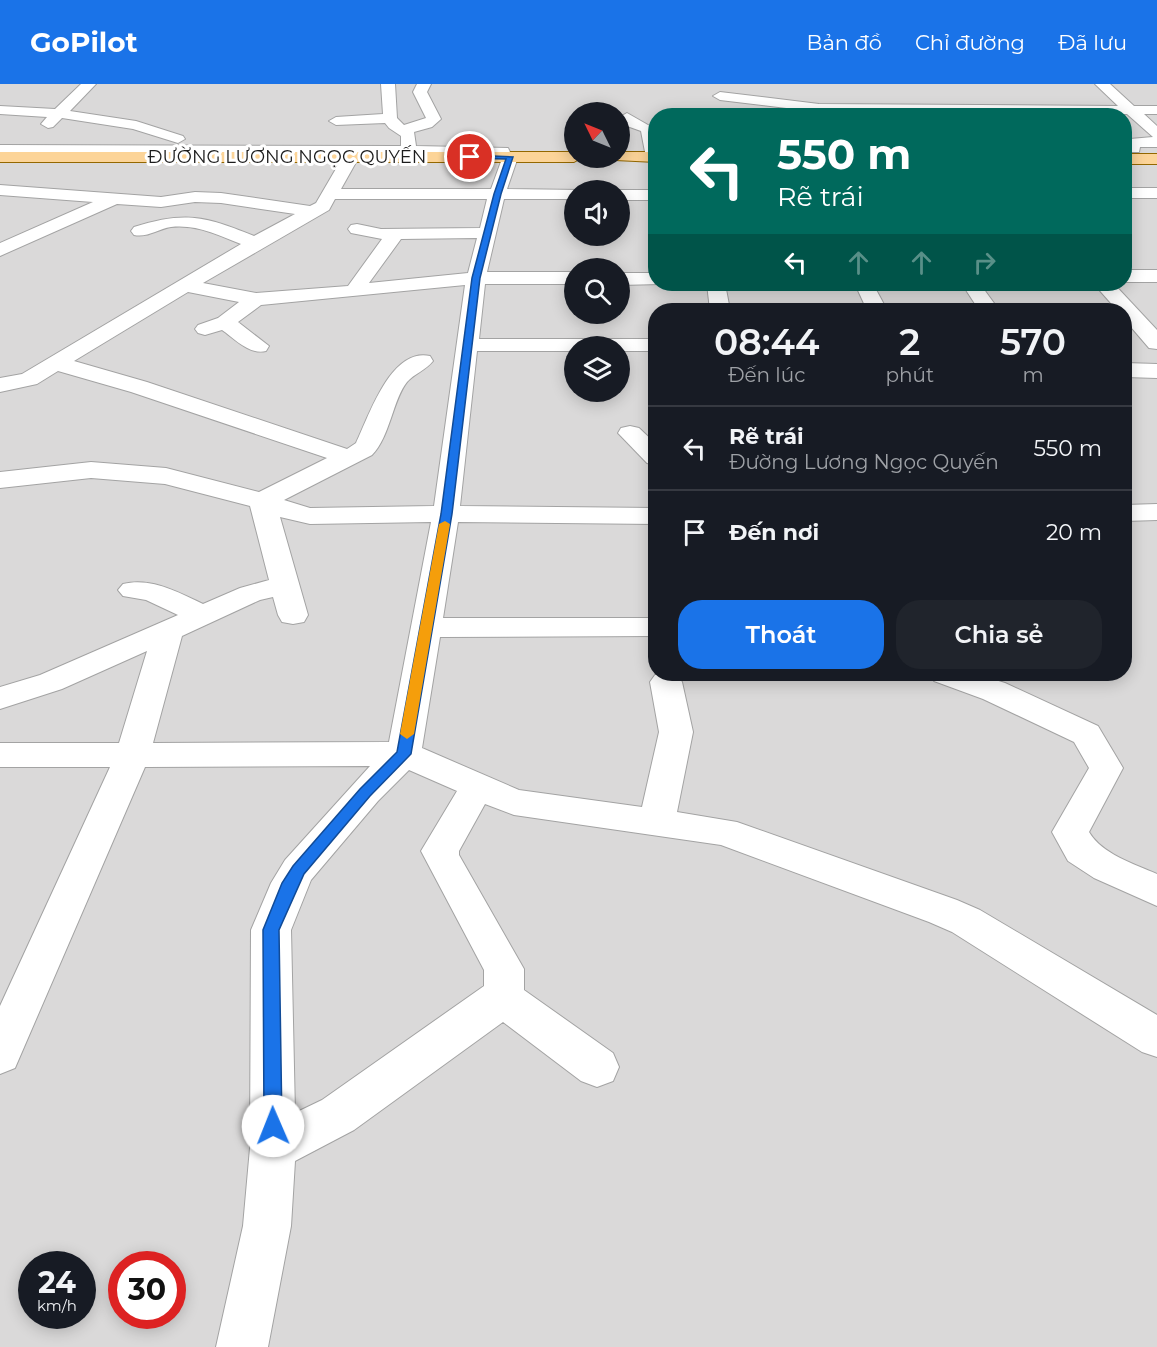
<!DOCTYPE html>
<html lang="vi">
<meta charset="utf-8">
<style>
:root{--surface:#171b24;--page:#20242c;--text:#f1f3f6;--muted:#9ea1a6;--line:#363941;--accent:#1a73e8}
body{margin:0;font-family:Montserrat,sans-serif;background:var(--page);color:var(--text);height:100vh;display:flex;flex-direction:column;font-size:22px;white-space:nowrap}
*{box-sizing:border-box;margin:0}
p{font-size:20px;color:var(--muted)}
.icon{flex:none;width:33px;height:33px;fill:none;stroke:currentColor;stroke-width:2;stroke-linecap:round;stroke-linejoin:round}
.map{position:relative;flex:1;overflow:hidden}
.sheet{position:absolute;left:648px;top:219px;width:484px;height:378px;display:flex;flex-direction:column;background:var(--surface);border-radius:24px;box-shadow:0 3px 15px #0003}
.sheet>*{flex:none}
.top-card{position:absolute;left:648px;top:24px;width:484px;height:183px;border-radius:24px;box-shadow:0 3px 15px #0003;background:#00695c;color:#fff;overflow:hidden}
.needle{width:39px;rotate:313deg}
.controls{position:absolute;left:564px;top:18px;display:grid;gap:12px}
.controls a{display:grid;place-items:center;width:66px;height:66px;border-radius:50%;background:var(--surface);box-shadow:0 3px 15px #0003;font-size:30px}
.speed{position:absolute;left:18px;top:1167px;display:flex;gap:12px;font-size:30px;font-weight:700;text-align:center}
.speed>*{display:grid;place-content:center;width:78px;height:78px;border-radius:50%;background:var(--surface);box-shadow:0 3px 15px #0003;line-height:1}
.speed small{font-size:15px;font-weight:400}
.speed .limit{border:9px solid #d22;background:#fff;color:#111}
.pin{position:absolute;display:grid;place-items:center;width:51px;height:51px;color:#fff;margin:-26px;border:3px solid #fff;border-radius:50%;box-shadow:0 2px 6px #0007}
.me{position:absolute;width:66px;margin:-33px;rotate:359deg;stroke-linejoin:round;filter:drop-shadow(0 0 4px #0008)}
.turn{display:flex;align-items:center;gap:21px;height:126px;padding:0 30px;font-size:27px}
.turn .icon{width:78px;height:78px;stroke-width:2.5}
.turn b{display:block;font-size:42px;line-height:51px}
.lanes{display:flex;align-items:center;height:57px;padding:0 30px;background:#0003;justify-content:center;gap:30px;direction:ltr}
.lanes .off{opacity:.35}
.eta{display:flex;justify-content:space-evenly;align-items:center;height:102px;text-align:center}
.eta b{font-size:36px;font-weight:600;line-height:42px}
.cta{display:flex;gap:12px;margin-top:auto;padding:12px 30px}
.cta a{flex:1;height:69px;border-radius:24px;background:var(--accent);color:#fff;font-size:24px;font-weight:600;line-height:69px;text-align:center}
.cta a+a{background:var(--page);color:var(--text)}
ul{padding:0;list-style:none}
li{display:flex;align-items:center;gap:18px;height:84px;padding:0 30px;border-top:2px solid var(--line)}
li div{flex:1}
li b{display:block;font-size:22px}
li em{font-style:normal}
header{display:flex;align-items:center;gap:36px;box-sizing:border-box;height:84px;padding:0 30px;background:var(--accent);color:#fff}
header strong{font-size:28px}
nav{display:flex;gap:33px;margin-inline-start:auto;font-size:21px}
.map>svg:first-child{display:block}
.residential{fill:#dad9d9;fill-rule:evenodd}
.lines{fill:none;stroke-linecap:round;stroke-linejoin:round}
.minor-casing{stroke:#a3a3a3;stroke-width:2}
.major-casing{stroke:#946800;stroke-width:2}
.minor{fill:#fff;fill-rule:evenodd}
.major{fill:#fcd498;fill-rule:evenodd}
.route{fill:#1a73e8;stroke:#114b97;stroke-width:1.5}
.slow{fill:#f59e0b}
.labels{text-anchor:middle;dominant-baseline:central;stroke-width:6;stroke-linejoin:round;paint-order:stroke}
.far-street-label{font-size:18px;fill:#1c1c1c;stroke:#fff}
</style>
<header>
<strong>GoPilot</strong>
<nav><a>Bản đồ</a><a>Chỉ đường</a><a>Đã lưu</a></nav>
</header>
<div class="map">
<svg width="1157" height="1263" viewBox="0 0 1157 1263">
<rect width="100%" height="100%" fill="#eeeae2"/>
<!-- residential -->
<path class="residential" d="M0,0h1157v1263h-1157zM574,28h46v46h-46zM656,32h469v168h-469zM574,106h46v46h-46zM574,184h46v46h-46zM656,226h469v364h-469zM574,262h46v46h-46zM32,1180h50v52h-50zM122,1180h50v52h-50z"/>
<g class="lines">
<!-- minor casing -->
<g class="minor-casing">
<g id="minor">
<polygon points="81,0 96,0 70,27 136,37 183,52 185,55 178,59 133,45 62,34 53,43 48,44 41,40 47,33 0,30 0,22 55,25"/>
<path d="M381,0h14l2,34 7,7 22,-7 -13,-26 4,-8h14l-4,8 14,27 -9,8 -18,5 2,14 92,2 2,4 8,5 -11,32 73,1h-6v9h-70l-17,73h87v12h-89l-6,55h177v12h-36v-5h-46v5h-97l-17,155 196,2v16l-198,-2 -15,96h213v18l-216,1 -18,111 97,42 123,17 17,-75 -9,-50 5,-7h22l5,7 11,50 -16,80 60,10 220,78 23,10 177,105v42l-15,-5 -190,-120 -23,-10 -208,-77 -207,-30 -29,-11 -26,47v4l65,114v21l89,63 6,14 -6,14 -16,6 -16,-6 -78,-59 -149,108 -59,31 -4,65 -23,121h-52l27,-121 7,-78 1,-218 20,-47 14,-23 85,-94 -225,1 -130,301 -15,6v-68l110,-239h-110v-24h119l28,-92 -85,38 -62,20v-22l40,-12 138,-60 -32,-15 -23,-4 -5,-6 5,-6c28,-7 55,8 80,20l37,-16 29,-8 -19,-74 -85,-22 -74,-6 -91,10v-16l91,-10 75,6 93,24 68,-34 -196,-66 -73,-21 -21,13 -37,8v-14l22,-4 219,-130c-23,-9 -45,-20 -70,-17 -13,2 -24,11 -37,8l-3,-4 3,-4c51,-16 71,-11 120,9l41,-22 -74,-11 -26,-1 -34,5 -44,-3 -117,52v-13l93,-41 -93,-7v-10l161,12 34,-5 26,1 89,13 6,-3 28,-48h-344v-10l401,1v-10l-12,-8 -4,-5 -49,2 -7,-4 7,-4 47,-3zM358,71h43l3,5h10l3,-5 86,1 -12,33h-150l18,-32zM335,115h152l-7,29 -99,1 -24,-5 -6,1 -3,4 3,4 31,6 -34,47 -92,7 -53,-10 126,-73zM477,154l-9,35 -99,10 32,-44zM465,201l-31,221 -124,2 -26,-8 88,-45c18,-18 21,-56 35,-73 7,-8 19,-12 26,-21l-3,-5c-39,-9 -61,60 -74,87l-9,6 -200,-67 -73,-21 114,-69 51,10 -21,16 -20,7 -3,4 3,4 7,2 17,-5c13,9 27,25 44,21l3,-5 -31,-24 23,-17zM280,433l30,7 121,-2 -42,220 -236,1 29,-107 78,-36 13,-3 5,18 4,7 11,2 11,-2 4,-7zM409,686l48,21 -36,60 63,119v16l-162,114 -27,13 -4,-183 20,-50 67,-79z"/>
<polygon points="1095,0 1110,0 1134,22 1157,22 1157,30 1144,30 1157,42 1157,63 1140,63 1139,68 1129,68 1125,60 1130,55 1153,53 1127,30 819,28 720,16 713,12 720,8 819,20 1118,22"/>
<polygon points="627,29 655,45 656,77 649,76 646,73 641,47 627,42 620,33"/>
<rect x="1125" y="104" width="32" height="10"/>
<polygon points="618,106 656,106 656,116 620,116"/>
<rect x="1125" y="186" width="32" height="12"/>
<polygon points="620,189 656,189 656,200 661,200 620,201"/>
<polygon points="707,200 725,200 730,226 710,226"/>
<polygon points="855,200 873,200 887,226 867,226"/>
<polygon points="962,200 980,200 999,226 979,226"/>
<polygon points="1094,200 1114,200 1157,246 1157,265 1149,264 1125,236 1125,226 1117,226"/>
<polygon points="1125,279 1157,280 1157,294 1125,293"/>
<polygon points="630,342 639,344 656,360 656,381 647,379 618,349 621,344"/>
<polygon points="1157,420 1157,436 1125,437 1125,421"/>
<path d="M929,590h47l29,9 93,43 25,42 -34,64c13,22 45,32 68,42v32l-63,-28 -26,-17 -16,-29 37,-64 -15,-26 -91,-43 -49,-18z"/>
</g>
</g>
<!-- major casing -->
<g class="major-casing">
<g id="major">
<polygon points="0,68 574,68 574,74 581,74 574,78 0,78"/>
<polygon points="620,68 656,68 656,78 615,76 613,74 620,74"/>
<rect x="1125" y="70" width="32" height="10"/>
</g>
</g>
<!-- minor -->
<use href="#minor" class="minor"/>
<!-- major -->
<use href="#major" class="major"/>
</g>
<!-- route -->
<polygon class="route" points="470,71 513,73 501,110 480,194 452,430 411,670 370,712 304,790 279,846 282,1042 280,1048 273,1051 266,1048 264,1042 263,846 282,799 293,782 360,705 397,668 441,430 472,194 494,110 506,75 467,74"/>
<!-- slow -->
<polygon class="slow" points="445,437 450,440 414,650 407,655 400,650 439,440"/>
<g class="labels">
<!-- far-street labels -->
<g class="far-street-label">
<text x="287" y="73">ĐƯỜNG LƯƠNG NGỌC QUYẾN</text>
</g>
</g>
</svg>
<div class="controls">
<a><svg class="needle" viewBox="-14 -14 28 28"><path d="M0-13l5 13h-10z" fill="#e53935"/><path d="M0 13l5-13h-10z" fill="#9ea1a6"/></svg></a>
<a><svg class="icon" aria-label="sound" viewBox="0 0 24 24"><path d="M4 9h4l5-4v14l-5-4H4zM17 9q2 3 0 6"/></svg></a>
<a><svg class="icon" aria-label="search" viewBox="0 0 24 24"><circle cx="10" cy="10" r="6"/><path d="M15 15l6 6"/></svg></a>
<a><svg class="icon" aria-label="layers" viewBox="0 0 24 24"><path d="M12 4l9 5-9 5-9-5zM3 14l9 5 9-5"/></svg></a>
</div>
<div class="speed"><div>24<small>km/h</small></div><div class="limit">30</div></div>
<div class="pin" style="left:470px;top:73px;background:#d93025"><svg class="icon" aria-label="arrive" viewBox="0 0 24 24"><path d="M6 21V4h12l-3 4 3 4H6"/></svg></div>
<svg class="me" style="left:273px;top:1042px" viewBox="-20 -20 40 40"><circle r="19" fill="#fff"/><path d="M0-13L10 11 0 6-10 11z" fill="#1a73e8"/></svg>
<div class="top-card">
<div class="turn"><svg class="icon" aria-label="left" viewBox="0 0 24 24"><path d="M17 20v-9H6M10 6l-5 5 5 5"/></svg><div><b>550 m</b>Rẽ trái</div></div>
<div class="lanes"><svg class="icon" aria-label="left" viewBox="0 0 24 24"><path d="M17 20v-9H6M10 6l-5 5 5 5"/></svg><svg class="icon off" aria-label="ahead" viewBox="0 0 24 24"><path d="M12 20V5M6 11l6-6 6 6"/></svg><svg class="icon off" aria-label="ahead" viewBox="0 0 24 24"><path d="M12 20V5M6 11l6-6 6 6"/></svg><svg class="icon off" aria-label="right" viewBox="0 0 24 24"><path d="M7 20v-9h11M14 6l5 5-5 5"/></svg></div>
</div>
<section class="sheet">
<div class="eta">
<div><b>08:44</b><p>Đến lúc</p></div>
<div><b>2</b><p>phút</p></div>
<div><b>570</b><p>m</p></div>
</div>
<ul>
<li><svg class="icon" aria-label="left" viewBox="0 0 24 24"><path d="M17 20v-9H6M10 6l-5 5 5 5"/></svg><div><b>Rẽ trái</b><p>Đường Lương Ngọc Quyến</p></div><em>550 m</em></li>
<li><svg class="icon" aria-label="arrive" viewBox="0 0 24 24"><path d="M6 21V4h12l-3 4 3 4H6"/></svg><div><b>Đến nơi</b></div><em>20 m</em></li>
</ul>
<div class="cta"><a>Thoát</a><a>Chia sẻ</a></div>
</section>
</div>
